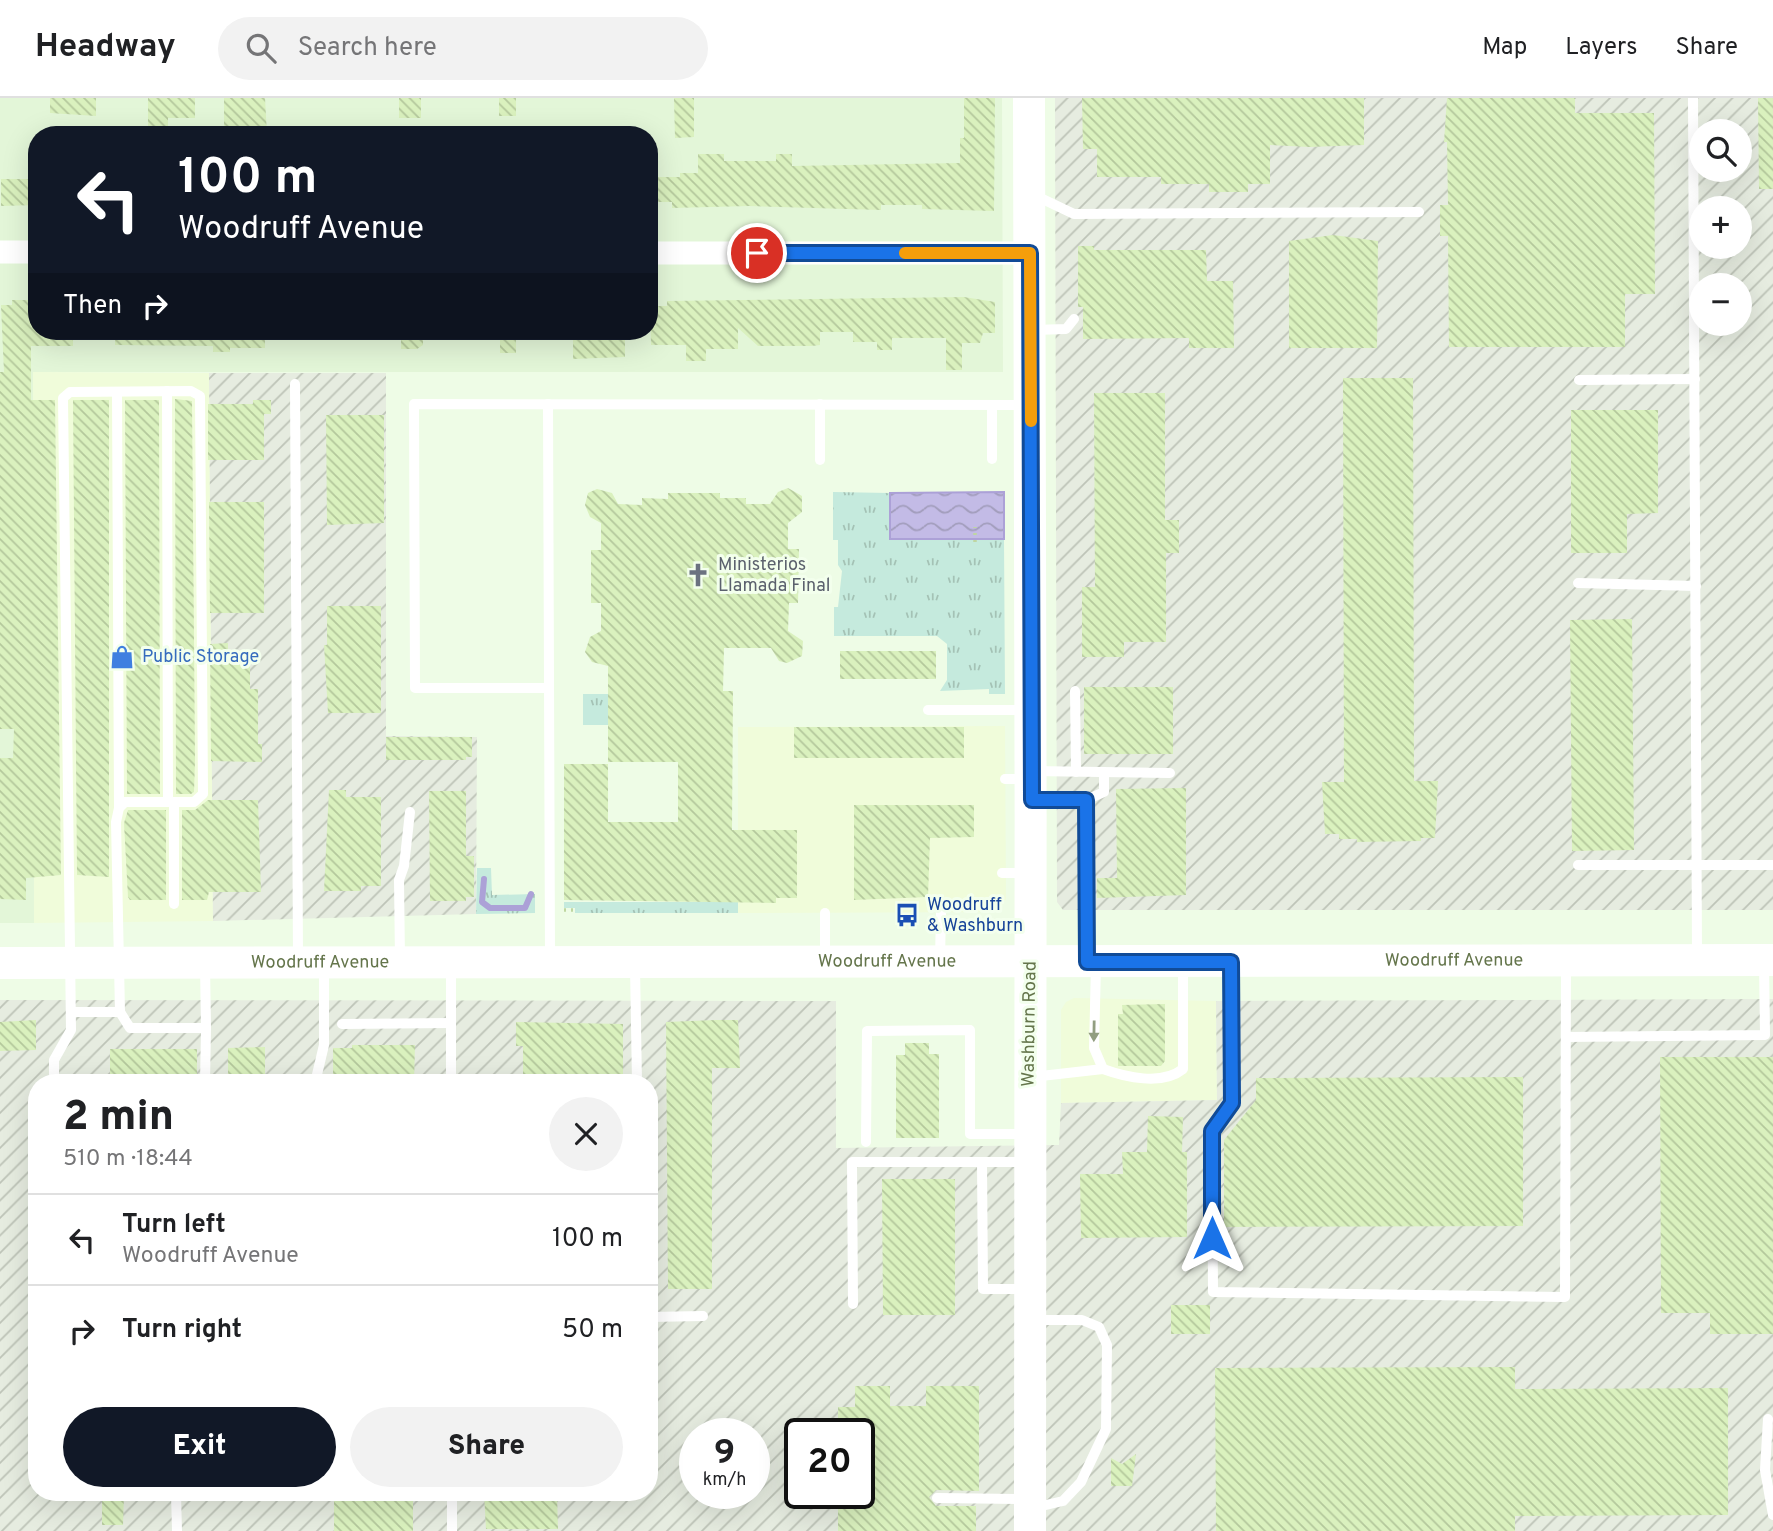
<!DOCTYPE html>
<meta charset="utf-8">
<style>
:root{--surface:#fff;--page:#f2f2f2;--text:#202124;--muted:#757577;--line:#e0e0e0;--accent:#111827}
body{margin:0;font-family:Overpass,sans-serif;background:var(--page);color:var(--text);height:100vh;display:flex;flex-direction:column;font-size:26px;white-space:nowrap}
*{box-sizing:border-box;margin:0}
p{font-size:23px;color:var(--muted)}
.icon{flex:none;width:38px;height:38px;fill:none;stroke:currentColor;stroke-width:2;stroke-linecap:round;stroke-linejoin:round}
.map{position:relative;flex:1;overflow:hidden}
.drawer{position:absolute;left:28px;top:976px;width:630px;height:427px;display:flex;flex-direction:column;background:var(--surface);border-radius:28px;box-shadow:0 7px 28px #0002}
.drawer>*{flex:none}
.hud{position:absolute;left:28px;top:28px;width:630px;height:214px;border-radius:28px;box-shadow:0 7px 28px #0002;background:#111827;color:#fff;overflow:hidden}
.buttons{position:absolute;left:1689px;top:21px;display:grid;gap:14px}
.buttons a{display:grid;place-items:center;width:63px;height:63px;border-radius:50%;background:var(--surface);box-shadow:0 7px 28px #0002;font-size:35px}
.speed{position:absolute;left:679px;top:1320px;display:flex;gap:14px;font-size:35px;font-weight:700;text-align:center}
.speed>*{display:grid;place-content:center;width:91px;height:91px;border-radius:50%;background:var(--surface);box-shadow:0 7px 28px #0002;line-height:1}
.speed small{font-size:18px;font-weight:400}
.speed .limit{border:4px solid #111;border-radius:10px;background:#fff;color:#111}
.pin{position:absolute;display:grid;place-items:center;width:60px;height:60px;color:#fff;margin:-30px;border:4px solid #fff;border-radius:50%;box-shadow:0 2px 7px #0007}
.me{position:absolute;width:77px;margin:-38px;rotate:0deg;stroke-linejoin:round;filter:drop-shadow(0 0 5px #0008)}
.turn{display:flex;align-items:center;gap:24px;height:147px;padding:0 35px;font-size:32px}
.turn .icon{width:91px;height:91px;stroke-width:2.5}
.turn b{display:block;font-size:49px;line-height:60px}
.then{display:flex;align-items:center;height:66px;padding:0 35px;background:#0003;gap:14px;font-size:26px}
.round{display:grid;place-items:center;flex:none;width:74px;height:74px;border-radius:37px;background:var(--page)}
.head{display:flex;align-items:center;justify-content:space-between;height:119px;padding:0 35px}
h1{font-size:42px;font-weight:800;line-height:52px}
.button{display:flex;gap:14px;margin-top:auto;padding:14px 35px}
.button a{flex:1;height:80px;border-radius:42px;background:var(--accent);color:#fff;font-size:28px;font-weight:800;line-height:80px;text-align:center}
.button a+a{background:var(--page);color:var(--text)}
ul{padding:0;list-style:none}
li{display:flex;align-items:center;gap:21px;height:91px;padding:0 35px;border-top:2px solid var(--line)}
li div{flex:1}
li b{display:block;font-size:26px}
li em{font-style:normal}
header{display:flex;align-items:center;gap:42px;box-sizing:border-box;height:98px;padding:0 35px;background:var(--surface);border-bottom:2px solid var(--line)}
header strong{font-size:33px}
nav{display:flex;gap:38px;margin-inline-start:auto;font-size:24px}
.search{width:490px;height:63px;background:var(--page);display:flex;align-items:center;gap:18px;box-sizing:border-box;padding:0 24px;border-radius:38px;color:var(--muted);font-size:26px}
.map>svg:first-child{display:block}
.residential{fill:#e3f6d8;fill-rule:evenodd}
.commercial{fill:#f0fcda}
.industrial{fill:url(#industrial-furrows);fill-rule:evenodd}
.grass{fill:url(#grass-tufts)}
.water{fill:url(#water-waves);stroke:#aca1d7;stroke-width:2}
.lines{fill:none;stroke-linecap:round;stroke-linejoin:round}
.stream{stroke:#aca1d7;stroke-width:6}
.building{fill:url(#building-back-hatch)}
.path{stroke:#bfd6a1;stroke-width:3.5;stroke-dasharray:2 5;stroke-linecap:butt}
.lane{stroke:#fff;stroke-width:10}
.street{stroke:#fff;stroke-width:23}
.secondary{stroke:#fff;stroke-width:32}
.oneway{fill:#929e81}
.route-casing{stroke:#114b97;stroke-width:18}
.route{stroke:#1a73e8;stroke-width:12}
.slow{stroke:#f59e0b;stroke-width:12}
.labels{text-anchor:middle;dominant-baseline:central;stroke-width:6;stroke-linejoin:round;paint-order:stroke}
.worship-label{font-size:18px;fill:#5b616d;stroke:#f3ffed;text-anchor:start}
.shop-label{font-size:18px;fill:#366cbe;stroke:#f3ffed;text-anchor:start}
.transit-label{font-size:18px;fill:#164399;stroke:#f3ffed;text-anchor:start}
.street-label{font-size:18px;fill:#64754b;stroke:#f3ffed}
</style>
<header>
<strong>Headway</strong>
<div class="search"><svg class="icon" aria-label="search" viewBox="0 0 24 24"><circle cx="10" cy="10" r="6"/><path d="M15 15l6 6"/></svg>Search here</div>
<nav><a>Map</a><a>Layers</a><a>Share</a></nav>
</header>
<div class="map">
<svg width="1773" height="1433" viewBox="0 0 1773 1433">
<defs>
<pattern id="industrial-furrows" width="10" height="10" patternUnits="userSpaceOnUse" patternTransform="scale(1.75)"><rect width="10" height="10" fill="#e6ece0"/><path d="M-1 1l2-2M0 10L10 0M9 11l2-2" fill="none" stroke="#bec4b8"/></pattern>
<pattern id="grass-tufts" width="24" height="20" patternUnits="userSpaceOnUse" patternTransform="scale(1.75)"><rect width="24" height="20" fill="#c5eadd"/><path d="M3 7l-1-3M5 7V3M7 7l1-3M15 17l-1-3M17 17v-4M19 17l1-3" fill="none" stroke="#a4c2b5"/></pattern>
<pattern id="water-waves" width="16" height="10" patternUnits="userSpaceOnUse" patternTransform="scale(1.75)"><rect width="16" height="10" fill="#c3bbe6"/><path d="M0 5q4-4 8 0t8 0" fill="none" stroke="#a29dbc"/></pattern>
<pattern id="building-back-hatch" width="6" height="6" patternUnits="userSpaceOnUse" patternTransform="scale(1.75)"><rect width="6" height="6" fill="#daf1be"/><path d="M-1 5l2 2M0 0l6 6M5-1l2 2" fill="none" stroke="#b4c89c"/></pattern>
</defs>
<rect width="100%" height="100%" fill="#eefce6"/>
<!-- residential -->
<path class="residential" d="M0,0h1002l1,274h-970l1,551h-34zM37,37h612v196h-612z"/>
<!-- commercial -->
<g class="commercial">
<polygon points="33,274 209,275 213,823 34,825"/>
<polygon points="1005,628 1006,801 998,814 738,815 738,629"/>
<polygon points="1074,900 1216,903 1217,1002 1061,1005 1061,912 1066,904"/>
</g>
<!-- industrial -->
<g class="industrial">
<path d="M1055,0h718v812h-710l-6,-8zM1701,33h39v39h-39zM1701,110h39v39h-39zM1701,187h39v39h-39z"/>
<polygon points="209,275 386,275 386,638 477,639 476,816 213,823"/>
<path d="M1773,901v532h-1773v-531l836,1v147l223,-3 2,-42 156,-3 -1,-99zM37,985h612v410h-612zM695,1335h59v60h-59zM800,1335h59v60h-59z"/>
</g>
<!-- grass -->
<g class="grass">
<polygon points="833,394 890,395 891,441 1004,441 1005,596 989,596 989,591 940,593 947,582 947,546 937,538 834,538 834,509 838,509 842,473 838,467 838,442 833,442"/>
<rect x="583" y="596" width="25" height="31"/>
<polygon points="477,770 491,770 492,797 535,796 535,815 476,816"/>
<polygon points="564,804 738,804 738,815 575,815 575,810 564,810"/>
</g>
<!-- water -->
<polygon class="water" points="1004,394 1004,441 890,441 890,395"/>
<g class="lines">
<!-- stream -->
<polyline class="stream" points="484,781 482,804 490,810 525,810 531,796"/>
</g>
<!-- building -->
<g class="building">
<polygon points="50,0 96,0 96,18 50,15"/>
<polygon points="148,0 195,0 195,20 168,20 168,37 148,37"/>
<polygon points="224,0 265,0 267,37 224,37"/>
<rect x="399" y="0" width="22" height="20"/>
<rect x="499" y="0" width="17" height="18"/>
<polygon points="674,0 694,0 694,39 675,40"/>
<polygon points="964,0 995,0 994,113 922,111 922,107 881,107 881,112 749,108 672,110 672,104 649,104 649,79 680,79 680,75 698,75 698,56 724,56 724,63 776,63 776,56 792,56 792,68 960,65 960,40 964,40"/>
<polygon points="1082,0 1364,0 1364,47 1309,49 1270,47 1270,86 1248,86 1248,94 1209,94 1209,86 1161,86 1161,79 1097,79 1097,51 1083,51"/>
<polygon points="1447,0 1575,0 1575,15 1654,15 1655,196 1625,196 1625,249 1449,249 1448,138 1440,138 1440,107 1448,107 1447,44 1444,44"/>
<polygon points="1758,0 1773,0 1773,91 1759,91"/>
<polygon points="1,81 37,81 37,107 1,108"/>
<polygon points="1333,137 1378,143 1377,250 1289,250 1289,143"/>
<polygon points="1078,148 1094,148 1094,152 1206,152 1207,183 1233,183 1234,250 1189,250 1189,240 1083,241 1083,209 1078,209"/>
<polygon points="964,199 995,204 995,235 983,235 980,245 962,245 962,272 946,272 946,240 892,240 892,252 877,252 877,244 853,244 853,234 820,234 820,247 812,248 758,248 738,230 738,251 706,251 706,263 686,263 686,247 651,247 650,208 667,208 667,203"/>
<polygon points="12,202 37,202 37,233 73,233 73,248 31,248 31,302 55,302 61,777 26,780 26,802 0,801 0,660 13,660 14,631 0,631 0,274 4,274 1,207 12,207"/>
<polygon points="115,233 265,233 265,250 230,250 230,254 213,254 213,248 115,247"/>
<polygon points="401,233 423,233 423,247 417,251 401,251"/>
<rect x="500" y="233" width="16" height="22"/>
<polygon points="573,233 625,233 625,259 573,261"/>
<polygon points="1343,280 1413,280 1414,683 1438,683 1435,740 1421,740 1421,743 1357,744 1357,741 1339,741 1339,736 1325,736 1322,684 1344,684"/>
<polygon points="1094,295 1165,295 1165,422 1179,422 1179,455 1166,455 1166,544 1124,544 1124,559 1082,559 1082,489 1095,489"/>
<polygon points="175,301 192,303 195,663 194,694 191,696 176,696"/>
<polygon points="73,302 109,302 109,779 77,777"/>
<polygon points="125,302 159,302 160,696 127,696"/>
<polygon points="253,302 271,302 271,316 264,316 264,362 208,362 208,306 253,306"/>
<polygon points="1571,312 1658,312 1658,415 1627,416 1627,455 1571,455"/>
<polygon points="326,317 384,317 384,425 327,427"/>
<polygon points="597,391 612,395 618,406 642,407 642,400 668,401 668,395 720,395 720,400 746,400 746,406 770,406 778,394 788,390 802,398 802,414 788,425 788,451 799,451 798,505 789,505 788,533 803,543 802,558 787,565 779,563 771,550 724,550 723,593 733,593 732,732 797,732 797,800 776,800 776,805 564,802 564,666 608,666 608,724 678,724 678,664 608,664 608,568 592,564 585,554 590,539 601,533 601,505 591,505 591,452 601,452 601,425 590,419 585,407 588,395"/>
<polygon points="209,404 264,404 264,515 210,515"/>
<polygon points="327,508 381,508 381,615 328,615 324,547 327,547"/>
<polygon points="1632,521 1634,752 1572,753 1570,522"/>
<polygon points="228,545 228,556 250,556 250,591 258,591 258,646 262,646 262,664 211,663 210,546"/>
<rect x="840" y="553" width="96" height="28"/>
<rect x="1084" y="589" width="89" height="67"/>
<rect x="794" y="629" width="170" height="31"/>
<polygon points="386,639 472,639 472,659 466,659 466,662 386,662"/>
<polygon points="1186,690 1186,797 1097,800 1097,780 1117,780 1116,691"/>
<polygon points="329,692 346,692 346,699 381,699 381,788 361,788 361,793 324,793"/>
<polygon points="429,693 466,693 466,758 474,758 474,799 466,799 466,803 430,803"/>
<polygon points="208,702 258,702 261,794 209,794 207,802 182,802 182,712 195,712"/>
<polygon points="854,707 974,707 974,739 930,740 928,799 854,802"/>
<polygon points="128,712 166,712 166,802 130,802 128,799 124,725"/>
<polygon points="1165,906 1165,963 1161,968 1118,968 1118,916 1123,916 1122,907"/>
<polygon points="36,922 36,952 0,953 0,924"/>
<polygon points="716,922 738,922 740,970 712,970 712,1191 668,1191 666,924"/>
<polygon points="516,924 623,926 623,985 523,985 523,948 516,948"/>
<polygon points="905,945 929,945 929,956 939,956 939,1040 896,1040 896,957 905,957"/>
<polygon points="352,947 415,947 414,985 333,985 333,950 352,950"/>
<polygon points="265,949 265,977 228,978 228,950"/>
<rect x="110" y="951" width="87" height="34"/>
<polygon points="1660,959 1773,959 1773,1236 1710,1236 1710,1215 1661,1215"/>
<polygon points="1523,979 1523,1128 1224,1129 1224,1042 1256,1002 1256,980"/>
<polygon points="1148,1018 1183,1019 1182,1054 1187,1054 1187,1139 1081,1140 1080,1076 1123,1076 1122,1054 1147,1054"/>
<polygon points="882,1081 955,1081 955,1217 883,1217"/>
<rect x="1171" y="1207" width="39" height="29"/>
<polygon points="1515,1269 1515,1291 1728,1290 1728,1417 1515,1418 1515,1433 1216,1433 1215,1270"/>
<polygon points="855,1288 890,1288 890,1308 926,1308 926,1288 979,1288 979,1393 936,1392 929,1399 936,1408 976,1408 976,1433 838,1433 838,1395 859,1395 859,1335 838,1335 838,1309 855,1309"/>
<polygon points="1136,1356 1132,1388 1111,1388 1111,1360 1122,1366"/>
<polygon points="102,1395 124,1395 123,1427 102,1427"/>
<rect x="334" y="1395" width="79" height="38"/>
<polygon points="484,1395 557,1395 558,1431 486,1431"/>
</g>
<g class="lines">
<!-- path -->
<g class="path">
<polyline points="975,444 975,429"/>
<polyline points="564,812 574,812 574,815"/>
</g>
<!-- lane -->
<g class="lane">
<polyline points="1693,0 1697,859"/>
<polyline points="1032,96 1074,116 1419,114"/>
<polyline points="1033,232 1066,231 1074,221"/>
<polyline points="1579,282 1695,281"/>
<polyline points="295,286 298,863"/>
<polyline points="167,293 168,704"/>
<polyline points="117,294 119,710"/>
<polyline points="548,306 550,860"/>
<polyline points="820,306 820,362"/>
<polyline points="992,307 992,361"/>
<polyline points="1578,485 1696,488"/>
<polyline points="549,590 415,590 414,306 1028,307"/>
<polyline points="1075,593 1076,674"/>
<polyline points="928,612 1029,612"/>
<polyline points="1032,673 1170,675"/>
<polyline points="1005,681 1027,681"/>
<polyline points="1032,702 1086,702 1087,859"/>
<polyline points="1086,702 1104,694 1104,674"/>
<polyline points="174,704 174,806"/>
<polyline points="1578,767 1773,767"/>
<polyline points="1002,775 1026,775"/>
<polyline points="825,815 825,862"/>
<polyline points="940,861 941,815"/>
<polyline points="400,863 399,782 404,768 410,714"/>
<polyline points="205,866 206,930"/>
<path d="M1096,867l-2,83 9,21c22,8 59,17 80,0v-106"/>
<polyline points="1231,867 1232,1005 1212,1033 1213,1194 1565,1199 1566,866"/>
<polyline points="451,868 451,985"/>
<polyline points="635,868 637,985"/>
<polyline points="71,914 120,914 130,930 206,930 205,985"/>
<polyline points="342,926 451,925"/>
<polyline points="1566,939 1765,937 1764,865"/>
<polyline points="1032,979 1103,971"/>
<polyline points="54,985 54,962 71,932 63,300 70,294 191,293 200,298 203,696 194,704 125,704 119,710 116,724 120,914"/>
<polyline points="315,985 324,947 324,868"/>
<polyline points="866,1044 867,933 970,932 970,1036 1027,1036"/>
<polyline points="982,1064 983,1191 1028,1191"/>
<polyline points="853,1206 852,1064 1027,1064"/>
<polyline points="649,1219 703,1218"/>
<polyline points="1768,1321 1765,1372 1773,1417"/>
<polyline points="176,1395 177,1433"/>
<polyline points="452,1395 452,1433"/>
<polyline points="937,1400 1028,1401"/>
<polyline points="1033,1410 1063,1403 1081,1384 1106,1331 1107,1247 1099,1229 1082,1222 1034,1222"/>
</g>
<!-- street -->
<g class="street">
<polyline points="0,154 37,154"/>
<polyline points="649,155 1030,155"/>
</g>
<!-- secondary -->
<g class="secondary">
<path d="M1029,0c3,478 1,955 1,1433"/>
<path id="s1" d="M0,865l1773,-3"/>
</g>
</g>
<!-- one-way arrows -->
<defs><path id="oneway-solid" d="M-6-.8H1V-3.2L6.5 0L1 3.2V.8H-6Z" transform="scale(1.75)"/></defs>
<use class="oneway" href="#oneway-solid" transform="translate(1094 933) rotate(91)"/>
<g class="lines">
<!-- route casing -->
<g class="route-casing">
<polyline id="route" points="757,155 1030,155 1032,702 1086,702 1087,864 1231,864 1232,1005 1212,1033 1212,1140"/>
</g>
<!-- route -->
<use href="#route" class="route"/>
<!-- slow -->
<polyline class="slow" points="905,155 1030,155 1031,323"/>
</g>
<!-- icons -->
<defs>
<g id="church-bare" transform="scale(1.89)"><path d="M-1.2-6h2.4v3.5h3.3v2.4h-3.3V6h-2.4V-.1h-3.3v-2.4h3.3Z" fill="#6b7280" stroke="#f3ffed" stroke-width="2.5" paint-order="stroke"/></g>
<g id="shop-bare" transform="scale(1.89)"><path d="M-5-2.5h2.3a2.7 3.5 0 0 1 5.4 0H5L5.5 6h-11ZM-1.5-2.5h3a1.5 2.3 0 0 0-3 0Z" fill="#3f7fe0" stroke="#f3ffed" stroke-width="2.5" paint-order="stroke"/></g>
<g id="bus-bare" transform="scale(1.89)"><path d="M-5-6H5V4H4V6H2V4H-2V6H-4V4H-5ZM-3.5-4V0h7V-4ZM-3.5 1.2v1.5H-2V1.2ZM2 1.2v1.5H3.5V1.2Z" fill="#1a4fb4" stroke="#f3ffed" stroke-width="2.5" paint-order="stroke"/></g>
</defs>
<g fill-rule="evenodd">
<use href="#church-bare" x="698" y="477"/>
<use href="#shop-bare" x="122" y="559"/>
<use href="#bus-bare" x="907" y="817"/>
</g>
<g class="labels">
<!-- worship labels -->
<g class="worship-label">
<text x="718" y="467">Ministerios<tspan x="718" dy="21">Llamada Final</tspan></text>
</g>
<!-- shop labels -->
<g class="shop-label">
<text x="142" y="559">Public Storage</text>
</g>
<!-- transit labels -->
<g class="transit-label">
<text x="927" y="807">Woodruff<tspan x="927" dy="21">&amp; Washburn</tspan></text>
</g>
<!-- street labels -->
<g class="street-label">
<text stroke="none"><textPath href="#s1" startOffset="1454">Woodruff Avenue</textPath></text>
<text stroke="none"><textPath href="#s1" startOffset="887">Woodruff Avenue</textPath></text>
<text stroke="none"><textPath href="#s1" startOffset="320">Woodruff Avenue</textPath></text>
<text transform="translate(1030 926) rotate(-89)">Washburn Road</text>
</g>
</g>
</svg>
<div class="buttons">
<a><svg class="icon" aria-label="search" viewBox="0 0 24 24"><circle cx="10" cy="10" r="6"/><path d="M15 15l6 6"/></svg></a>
<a>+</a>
<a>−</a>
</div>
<div class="speed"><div>9<small>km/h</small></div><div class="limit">20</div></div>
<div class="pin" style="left:757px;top:155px;background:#d93025"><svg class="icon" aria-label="arrive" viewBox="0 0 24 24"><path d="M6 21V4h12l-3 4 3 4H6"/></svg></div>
<svg class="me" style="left:1212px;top:1140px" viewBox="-20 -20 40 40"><path d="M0-17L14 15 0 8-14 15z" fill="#1a73e8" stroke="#fff" stroke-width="4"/></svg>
<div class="hud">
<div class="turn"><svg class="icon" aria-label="left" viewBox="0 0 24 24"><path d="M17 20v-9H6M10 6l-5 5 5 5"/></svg><div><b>100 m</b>Woodruff Avenue</div></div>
<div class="then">Then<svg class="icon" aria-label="right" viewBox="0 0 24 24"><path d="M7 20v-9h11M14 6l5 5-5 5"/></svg></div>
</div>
<section class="drawer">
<div class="head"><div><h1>2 min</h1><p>510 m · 18:44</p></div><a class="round"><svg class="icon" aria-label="close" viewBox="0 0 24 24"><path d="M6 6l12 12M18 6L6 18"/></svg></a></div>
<ul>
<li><svg class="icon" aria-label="left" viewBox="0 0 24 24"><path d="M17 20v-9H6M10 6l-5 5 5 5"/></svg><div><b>Turn left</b><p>Woodruff Avenue</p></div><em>100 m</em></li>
<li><svg class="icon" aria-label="right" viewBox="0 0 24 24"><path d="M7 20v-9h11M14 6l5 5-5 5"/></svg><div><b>Turn right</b></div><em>50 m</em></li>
</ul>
<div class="button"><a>Exit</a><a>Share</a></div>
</section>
</div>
